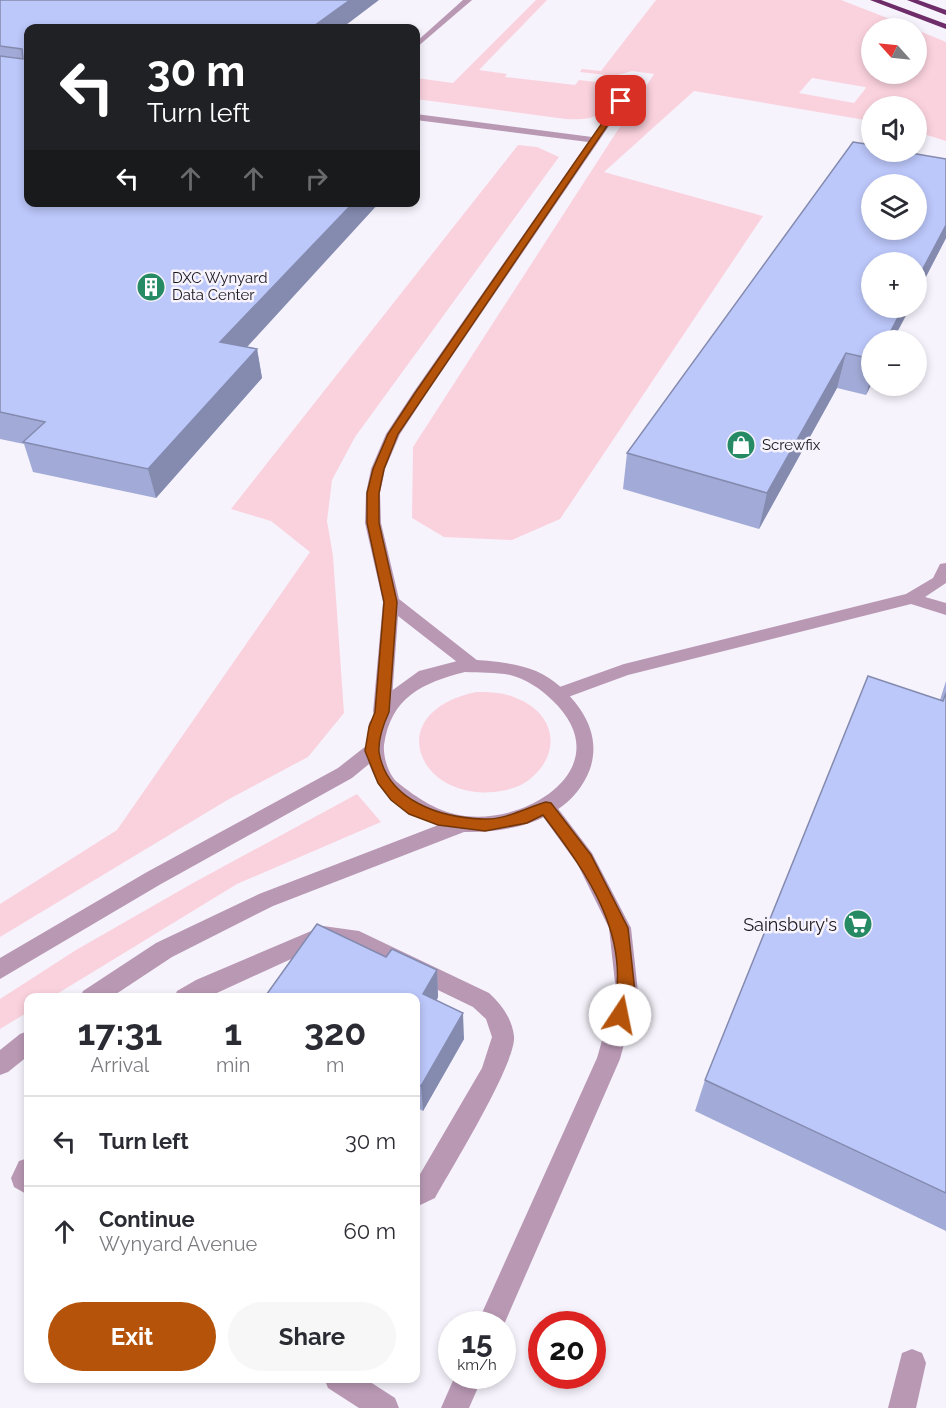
<!DOCTYPE html>
<meta charset="utf-8">
<style>
:root{--surface:#fff;--page:#f7f7f7;--text:#2b2b33;--muted:#7c7c81;--line:#e1e1e2;--accent:#b45309}
body{margin:0;font-family:Raleway,sans-serif;background:var(--page);color:var(--text);height:100vh;display:flex;flex-direction:column;font-size:22px;white-space:nowrap}
*{box-sizing:border-box;margin:0}
p{font-size:20px;color:var(--muted)}
.icon{flex:none;width:33px;height:33px;fill:none;stroke:currentColor;stroke-width:2;stroke-linecap:round;stroke-linejoin:round}
.map{position:relative;flex:1;overflow:hidden}
.details{position:absolute;left:24px;top:993px;width:396px;height:390px;display:flex;flex-direction:column;background:var(--surface);border-radius:12px;box-shadow:0 3px 9px #0003}
.details>*{flex:none}
.guide{position:absolute;left:24px;top:24px;width:396px;height:183px;border-radius:12px;box-shadow:0 3px 9px #0003;background:#202124;color:#fff;overflow:hidden}
.needle{width:39px;rotate:297deg}
.fabs{position:absolute;left:861px;top:18px;display:grid;gap:12px}
.fabs a{display:grid;place-items:center;width:66px;height:66px;border-radius:50%;background:var(--surface);box-shadow:0 3px 9px #0003;font-size:30px}
.speed{position:absolute;left:438px;top:1311px;display:flex;gap:12px;font-size:30px;font-weight:700;text-align:center}
.speed>*{display:grid;place-content:center;width:78px;height:78px;border-radius:50%;background:var(--surface);box-shadow:0 3px 9px #0003;line-height:1}
.speed small{font-size:15px;font-weight:400}
.speed .limit{border:9px solid #d22;background:#fff;color:#111}
.pin{position:absolute;display:grid;place-items:center;width:51px;height:51px;color:#fff;margin:-26px;border-radius:12px;box-shadow:0 3px 9px #0006}
.me{position:absolute;width:66px;margin:-33px;rotate:11deg;stroke-linejoin:round;filter:drop-shadow(0 0 4px #0008)}
.turn{display:flex;align-items:center;gap:21px;height:126px;padding:0 24px;font-size:27px}
.turn .icon{width:78px;height:78px;stroke-width:2.5}
.turn b{display:block;font-size:42px;line-height:51px}
.lanes{display:flex;align-items:center;height:57px;padding:0 24px;background:#0003;justify-content:center;gap:30px;direction:ltr}
.lanes .off{opacity:.35}
.eta{display:flex;justify-content:space-evenly;align-items:center;height:102px;text-align:center}
.eta b{font-size:36px;font-weight:700;line-height:42px}
.action{display:flex;gap:12px;margin-top:auto;padding:12px 24px}
.action a{flex:1;height:69px;border-radius:36px;background:var(--accent);color:#fff;font-size:24px;font-weight:700;line-height:69px;text-align:center}
.action a+a{background:var(--page);color:var(--text)}
ul{padding:0;list-style:none}
li{display:flex;align-items:center;gap:18px;height:90px;padding:0 24px;border-top:2px solid var(--line)}
li div{flex:1}
li b{display:block;font-size:22px}
li em{font-style:normal}
.map>svg:first-child{display:block}
.green{fill:#fad2dd;fill-rule:evenodd}
.lines{fill:none;stroke-linecap:round;stroke-linejoin:round}
.lane{fill:#b998b4;fill-rule:evenodd}
.street{fill:#b998b4;fill-rule:evenodd}
.highway{fill:#6e2c68;fill-rule:evenodd}
.wall{fill:#a2abd7}
.shaded-wall{fill:#848baf}
.building{fill:#bcc7fa;stroke:#848baf;stroke-width:1.5;fill-rule:evenodd}
.route{fill:#b45309;stroke:#753606;stroke-width:1.5}
.labels{text-anchor:middle;dominant-baseline:central;stroke-width:5;stroke-linejoin:round;paint-order:stroke}
.far-poi-label{font-size:15px;fill:#1a171e;stroke:#f6f3fc;text-anchor:start}
.poi-label{font-size:18px;fill:#1a171e;stroke:#f6f3fc;text-anchor:end}
</style>
<div class="map">
<svg width="946" height="1408" viewBox="0 0 946 1408">
<rect width="100%" height="100%" fill="#f6f3fc"/>
<!-- green -->
<g class="green">
<path d="M536,0h11l-68,70 28,4 -2,3 70,8 4,-5 26,3 13,4 1,4c-17,24 -22,30 -54,28l-149,-20v-21l37,5z"/>
<path d="M656,0h185l72,28h-41v46h44l1,-44 29,12v99l-29,-9 -1,-26h-44l-1,15 -177,-30 -90,81 159,44 -203,303 -48,21 -68,-3 -32,-19 1,-71 241,-373 -22,-3 -18,5 -34,-4 2,-3 19,2zM812,78l53,9 1,1 -12,15 -55,-10z"/>
<polygon points="518,145 537,147 559,157 355,437 332,480 327,521 333,556 344,713 308,757 229,799 0,937 0,904 117,830 310,552 271,521 231,509"/>
<path d="M476,692c13,0 27,0 40,6 39,15 47,54 14,81 -8,7 -19,10 -29,12 -81,14 -123,-78 -25,-99z"/>
<polygon points="357,794 381,822 237,884 52,997 28,998 28,1012 0,1029 0,999 76,950 193,883"/>
</g>
<g class="lines">
<!-- lane -->
<g class="lane">
<polygon points="463,0 472,0 416,48 416,42"/>
<polygon points="632,80 639,82 427,393 400,434 385,469 380,493 381,523 399,599 478,661 481,665 478,669 472,671 466,669 398,616 391,712 388,717 382,719 376,717 373,712 383,602 365,523 366,493 371,469 386,434 413,393 588,142 416,120 416,114 592,137"/>
<polygon points="946,563 946,583 925,597 946,603 946,615 911,604 628,675 560,700 554,699 551,694 554,689 624,664 906,594 933,578 940,564"/>
<polygon points="546,799 553,802 592,853 631,928 638,992 620,1059 502,1329 502,1324 477,1324 597,1058 616,992 609,928 578,865 536,807 539,802"/>
<path d="M323,926l36,5 130,62c12,11 23,25 25,43 3,26 -63,133 -79,162l-19,9v-26l66,-113 10,-31 -6,-18 -13,-12 -124,-60 -25,-3 -118,54h-32l3,-7 19,-11z"/>
<polygon points="28,1158 28,1195 14,1187 11,1178 19,1161"/>
<polygon points="912,1349 922,1353 926,1363 916,1408 888,1408 902,1353"/>
<polygon points="455,1376 483,1376 469,1408 441,1408"/>
<polygon points="324,1378 364,1378 395,1398 399,1408 359,1408 328,1388"/>
</g>
<!-- street -->
<g class="street">
<path d="M465,659c24,2 48,3 71,12 18,8 33,22 44,38 13,19 17,39 10,60 -19,51 -78,64 -126,63l-191,74 -101,51 -62,41h-30l3,-7 73,-48 103,-49 182,-70c-38,-13 -57,-21 -72,-60l-17,14 -191,106 -161,95v-21l147,-86 191,-104 28,-22 3,-23 21,-31 29,-21zM465,672c14,1 31,0 45,3 16,4 31,14 42,25 68,64 -20,124 -87,116 -26,-3 -48,-18 -68,-34 -9,-8 -14,-26 -13,-37 7,-48 38,-62 81,-73z"/>
<polygon points="28,1031 28,1056 8,1072 0,1075 0,1050 20,1034"/>
</g>
<!-- highway -->
<g class="highway">
<polygon points="870,0 881,0 946,24 946,29"/>
<polygon points="907,0 918,0 946,10 946,15"/>
</g>
</g>
<!-- wall -->
<g class="wall">
<polygon points="0,0 28,28 247,347 257,349 262,378 156,498 33,472 24,444 0,439"/>
<polygon points="946,159 946,238 916,296 916,262 872,340 872,383 866,395 837,388 759,529 623,489 627,453"/>
<polygon points="946,681 946,1231 695,1111 705,1080 940,700"/>
<polygon points="437,970 438,997 437,1000 464,1039 423,1111 416,1107 416,998"/>
</g>
<!-- shaded-wall -->
<g class="shaded-wall">
<polygon points="350,0 379,0 342,28 311,28"/>
<polygon points="354,202 380,202 225,371 220,342"/>
<polygon points="946,225 946,238 916,296 916,282"/>
<polygon points="903,308 910,308 893,340 886,340"/>
<polygon points="257,349 262,378 156,498 148,469"/>
<polygon points="846,353 837,388 759,529 767,493"/>
<polygon points="872,374 872,383 866,395"/>
<polygon points="437,970 438,997 425,1020 423,994"/>
<polygon points="463,1013 464,1039 423,1111 421,1086"/>
</g>
<!-- building -->
<g class="building">
<polygon points="0,0 350,0 311,28 28,28 28,202 354,202 220,342 257,349 148,469 23,442 45,422 0,412 0,56 23,59 22,49 0,46"/>
<path d="M853,142l19,3v7h33l41,7v66l-30,57v-20h-44v46h31l-17,32h-14v19l-26,-6 -79,140 -140,-40zM872,184h44v46h-44z"/>
<polygon points="868,676 943,701 946,693 946,1193 705,1080"/>
<polygon points="317,924 386,957 392,949 437,970 423,994 463,1013 421,1086 416,1083 416,998 264,998"/>
</g>
<!-- route -->
<path class="route" d="M618,100l6,1 -226,333 -14,35 -5,24v30l18,79 -8,110c-5,11 -11,27 -10,40 8,49 62,66 105,67 21,1 42,-11 62,-17l5,1 40,52 37,73 7,64 -9,28 -6,2 -6,-2 -2,-5c22,-77 -25,-142 -69,-200l-16,8 -42,8 -47,-6 -29,-11 -18,-14 -13,-17 -13,-32 4,-24 6,-15 9,-110 -17,-79v-30l6,-24 15,-35 27,-41z"/>
<!-- icons -->
<defs>
<g id="building-disc" transform="scale(1.5)"><circle r="9.5" fill="#268a65" stroke="#f6f3fc"/><path d="M-4-6H4V6H1V3H-1V6H-4ZM-2.5-4.3h1.7v1.8h-1.7ZM.8-4.3h1.7v1.8H.8ZM-2.5-1h1.7V.8h-1.7ZM.8-1h1.7V.8H.8Z" fill="#fff"/></g>
<g id="shop-disc" transform="scale(1.5)"><circle r="9.5" fill="#268a65" stroke="#f6f3fc"/><path d="M-5-2.5h2.3a2.7 3.5 0 0 1 5.4 0H5L5.5 6h-11ZM-1.5-2.5h3a1.5 2.3 0 0 0-3 0Z" fill="#fff"/></g>
<g id="supermarket-disc" transform="scale(1.5)"><circle r="9.5" fill="#268a65" stroke="#f6f3fc"/><path d="M-6-5.5h2.5l.6 2H6L4.5 2H-2.5L-4.4-4H-6ZM-1.5 3.2a1.3 1.3 0 1 0 .1 0ZM3 3.2a1.3 1.3 0 1 0 .1 0Z" fill="#fff"/></g>
</defs>
<g fill-rule="evenodd">
<use href="#building-disc" x="151" y="287"/>
<use href="#shop-disc" x="741" y="445"/>
<use href="#supermarket-disc" x="858" y="924"/>
</g>
<g class="labels">
<!-- far-poi labels -->
<g class="far-poi-label">
<text x="172" y="278">DXC Wynyard<tspan x="172" dy="17">Data Center</tspan></text>
<text x="762" y="445">Screwfix</text>
</g>
<!-- poi labels -->
<g class="poi-label">
<text x="837" y="924">Sainsbury's</text>
</g>
</g>
</svg>
<div class="fabs">
<a><svg class="needle" viewBox="-14 -14 28 28"><path d="M0-13l5 13h-10z" fill="#e53935"/><path d="M0 13l5-13h-10z" fill="#7c7c81"/></svg></a>
<a><svg class="icon" aria-label="sound" viewBox="0 0 24 24"><path d="M4 9h4l5-4v14l-5-4H4zM17 9q2 3 0 6"/></svg></a>
<a><svg class="icon" aria-label="layers" viewBox="0 0 24 24"><path d="M12 4l9 5-9 5-9-5zM3 14l9 5 9-5"/></svg></a>
<a>+</a>
<a>−</a>
</div>
<div class="speed"><div>15<small>km/h</small></div><div class="limit">20</div></div>
<div class="pin" style="left:621px;top:101px;background:#d93025"><svg class="icon" aria-label="arrive" viewBox="0 0 24 24"><path d="M6 21V4h12l-3 4 3 4H6"/></svg></div>
<svg class="me" style="left:620px;top:1015px" viewBox="-20 -20 40 40"><circle r="19" fill="#fff"/><path d="M0-13L10 11 0 6-10 11z" fill="#b45309"/></svg>
<div class="guide">
<div class="turn"><svg class="icon" aria-label="left" viewBox="0 0 24 24"><path d="M17 20v-9H6M10 6l-5 5 5 5"/></svg><div><b>30 m</b>Turn left</div></div>
<div class="lanes"><svg class="icon" aria-label="left" viewBox="0 0 24 24"><path d="M17 20v-9H6M10 6l-5 5 5 5"/></svg><svg class="icon off" aria-label="ahead" viewBox="0 0 24 24"><path d="M12 20V5M6 11l6-6 6 6"/></svg><svg class="icon off" aria-label="ahead" viewBox="0 0 24 24"><path d="M12 20V5M6 11l6-6 6 6"/></svg><svg class="icon off" aria-label="right" viewBox="0 0 24 24"><path d="M7 20v-9h11M14 6l5 5-5 5"/></svg></div>
</div>
<section class="details">
<div class="eta">
<div><b>17:31</b><p>Arrival</p></div>
<div><b>1</b><p>min</p></div>
<div><b>320</b><p>m</p></div>
</div>
<ul>
<li><svg class="icon" aria-label="left" viewBox="0 0 24 24"><path d="M17 20v-9H6M10 6l-5 5 5 5"/></svg><div><b>Turn left</b></div><em>30 m</em></li>
<li><svg class="icon" aria-label="ahead" viewBox="0 0 24 24"><path d="M12 20V5M6 11l6-6 6 6"/></svg><div><b>Continue</b><p>Wynyard Avenue</p></div><em>60 m</em></li>
</ul>
<div class="action"><a>Exit</a><a>Share</a></div>
</section>
</div>
